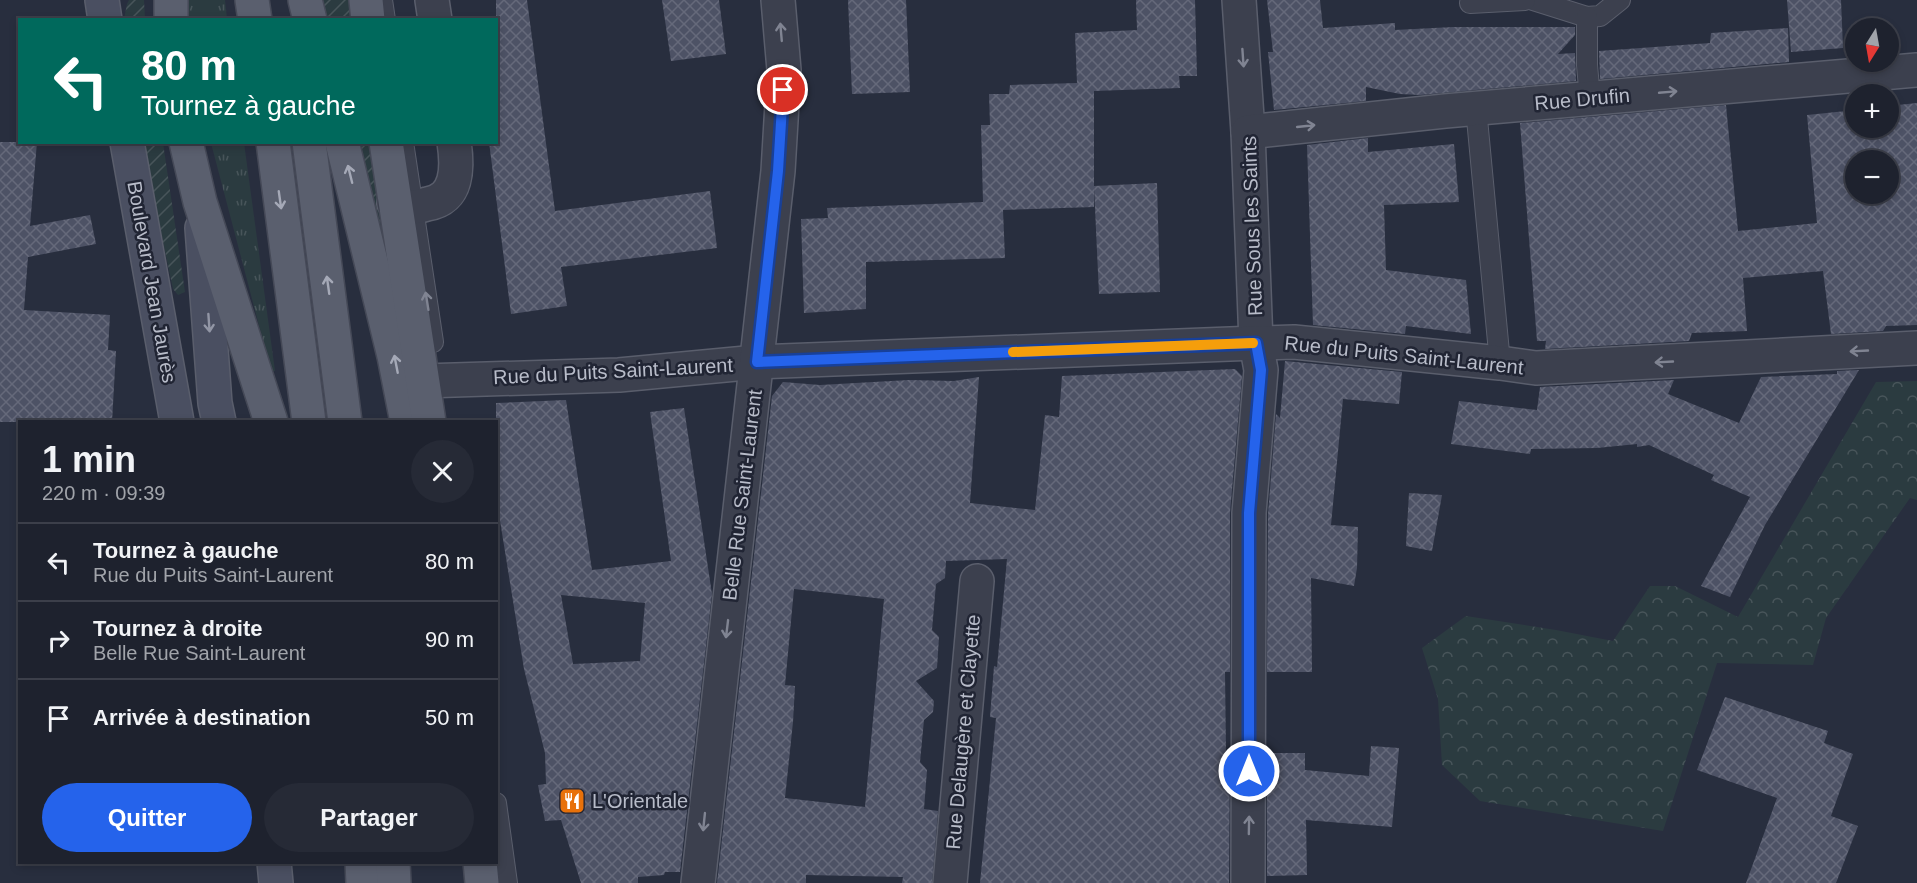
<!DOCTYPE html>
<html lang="fr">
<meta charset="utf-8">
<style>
:root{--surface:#1e222e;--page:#262a36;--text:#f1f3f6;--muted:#a1a4aa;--line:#3c3f4a;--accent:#2563eb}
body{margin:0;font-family:Helvetica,sans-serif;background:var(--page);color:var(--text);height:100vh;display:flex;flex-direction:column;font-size:22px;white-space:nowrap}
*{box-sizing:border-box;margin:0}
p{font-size:20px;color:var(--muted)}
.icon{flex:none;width:33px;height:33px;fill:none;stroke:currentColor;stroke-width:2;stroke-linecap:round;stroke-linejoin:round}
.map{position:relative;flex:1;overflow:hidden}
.side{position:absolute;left:18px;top:420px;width:480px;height:444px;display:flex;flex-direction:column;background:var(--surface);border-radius:0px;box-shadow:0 3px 9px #0003,0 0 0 2px var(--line)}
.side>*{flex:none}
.guide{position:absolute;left:18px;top:18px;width:480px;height:126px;border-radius:0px;box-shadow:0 3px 9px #0003,0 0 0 2px var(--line);background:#00695c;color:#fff;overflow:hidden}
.needle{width:39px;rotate:191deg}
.fabs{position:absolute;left:1845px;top:18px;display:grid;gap:12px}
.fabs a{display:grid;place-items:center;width:54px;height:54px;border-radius:50%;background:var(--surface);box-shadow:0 3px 9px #0003,0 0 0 2px var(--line);font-size:30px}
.pin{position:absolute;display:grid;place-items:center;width:51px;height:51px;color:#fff;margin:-26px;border:3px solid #fff;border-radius:50%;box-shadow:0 2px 6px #0007}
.me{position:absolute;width:66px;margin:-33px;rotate:0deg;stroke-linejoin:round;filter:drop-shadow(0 0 4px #0008)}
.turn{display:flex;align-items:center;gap:21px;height:126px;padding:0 24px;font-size:27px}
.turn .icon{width:78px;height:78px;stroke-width:2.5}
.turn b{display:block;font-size:42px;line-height:51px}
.round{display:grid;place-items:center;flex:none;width:63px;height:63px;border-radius:32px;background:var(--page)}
.head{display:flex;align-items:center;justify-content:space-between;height:102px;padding:0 24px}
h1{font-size:36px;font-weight:600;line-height:45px}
.primary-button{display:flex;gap:12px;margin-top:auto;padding:12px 24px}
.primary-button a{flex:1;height:69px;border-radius:36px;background:var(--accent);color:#fff;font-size:24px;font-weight:600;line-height:69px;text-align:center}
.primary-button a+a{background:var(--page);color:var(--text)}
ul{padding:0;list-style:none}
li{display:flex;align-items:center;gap:18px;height:78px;padding:0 24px;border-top:2px solid var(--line)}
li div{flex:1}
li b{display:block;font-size:22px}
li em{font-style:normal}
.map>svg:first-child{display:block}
.grass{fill:url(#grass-tufts)}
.forest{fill:url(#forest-crowns)}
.garden{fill:url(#garden-furrows)}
.building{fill:url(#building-cross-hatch);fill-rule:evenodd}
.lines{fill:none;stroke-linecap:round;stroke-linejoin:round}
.lane-casing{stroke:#5a5e6c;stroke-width:22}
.street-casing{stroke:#5a5e6c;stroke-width:36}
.secondary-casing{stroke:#5a5e6c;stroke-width:36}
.primary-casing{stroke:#454957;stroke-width:36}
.lane{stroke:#3c404e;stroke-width:20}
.street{stroke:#3c404e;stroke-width:33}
.secondary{stroke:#4a4f61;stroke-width:33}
.primary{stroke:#5a5f6e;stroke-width:33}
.oneway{stroke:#808492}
.oneway2{stroke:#a5a9b7}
.oneway3{stroke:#9296a5}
.route-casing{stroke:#184099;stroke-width:15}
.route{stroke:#2563eb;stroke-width:10}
.slow{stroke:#f59e0b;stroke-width:10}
.labels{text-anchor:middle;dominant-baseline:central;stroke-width:5;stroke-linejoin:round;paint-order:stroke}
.street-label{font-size:20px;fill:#b8bcc9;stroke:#212534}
.poi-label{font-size:20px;fill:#b8bcc9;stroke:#212534;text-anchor:start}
</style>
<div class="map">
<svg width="1917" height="883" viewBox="0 0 1917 883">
<defs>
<pattern id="grass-tufts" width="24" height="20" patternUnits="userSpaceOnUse" patternTransform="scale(1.5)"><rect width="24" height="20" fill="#2b3b40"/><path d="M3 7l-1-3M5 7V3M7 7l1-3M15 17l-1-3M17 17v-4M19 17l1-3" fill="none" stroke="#48555a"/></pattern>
<pattern id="forest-crowns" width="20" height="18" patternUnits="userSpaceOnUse" patternTransform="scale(1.5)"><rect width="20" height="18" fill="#2b3b40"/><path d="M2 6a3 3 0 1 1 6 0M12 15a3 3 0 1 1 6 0" fill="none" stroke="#48555a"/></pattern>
<pattern id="garden-furrows" width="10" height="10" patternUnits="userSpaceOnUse" patternTransform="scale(1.5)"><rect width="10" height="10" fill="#2b3b40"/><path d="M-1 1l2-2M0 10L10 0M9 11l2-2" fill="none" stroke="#48555a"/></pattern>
<pattern id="building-cross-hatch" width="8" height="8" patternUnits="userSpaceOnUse" patternTransform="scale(1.5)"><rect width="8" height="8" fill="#4d5265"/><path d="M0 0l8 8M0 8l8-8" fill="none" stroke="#65697a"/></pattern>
</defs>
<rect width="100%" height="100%" fill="#282e3e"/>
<!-- grass -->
<g class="grass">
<polygon points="186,0 225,0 227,19 186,19"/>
<polygon points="211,143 244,143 275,371 271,371"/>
</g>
<!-- forest -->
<polygon class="forest" points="1917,381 1917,500 1910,498 1826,618 1813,665 1717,663 1663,831 1480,801 1442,765 1438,699 1422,648 1466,616 1556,630 1613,641 1650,586 1675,586 1738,617 1876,382"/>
<!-- garden -->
<g class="garden">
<polygon points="129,0 144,0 145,19 124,19 127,4"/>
<polygon points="319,0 352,0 354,19 324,19"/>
<polygon points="142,143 163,143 185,292 178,295 173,289"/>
<polygon points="357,143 373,143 386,229 381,233"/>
</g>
<!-- building -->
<g class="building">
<polygon points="496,0 527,0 555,211 710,191 717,248 561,267 567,306 511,314 489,142 496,142"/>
<polygon points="662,0 719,0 726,54 671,61"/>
<polygon points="848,0 906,0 910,92 852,94"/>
<polygon points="1136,0 1195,0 1197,76 1179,76 1180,88 1094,91 1094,186 1157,183 1160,292 1099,294 1094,187 1094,207 1003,210 1005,258 866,262 866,309 804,313 801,219 828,218 827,208 983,202 981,125 990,125 989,94 1009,94 1010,85 1077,83 1075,33 1137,30"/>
<polygon points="1267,0 1320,0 1323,28 1395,23 1395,30 1453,27 1575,27 1575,35 1558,54 1575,53 1576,81 1420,95 1400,94 1366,87 1366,101 1274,110 1268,52 1273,52"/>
<polygon points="1787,0 1841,0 1843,48 1791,52"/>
<polygon points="1788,28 1789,62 1600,79 1599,51 1710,43 1711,33"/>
<path d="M1917,103v222l-31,1 -3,5 -52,3 -8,-63 -80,7 4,53 -55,2 -3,8 -144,8 1,-8h-9l-17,-218 206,-18 12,126 79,-8 -10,-108 49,-5v18h32v-22zM1856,160h32v34h-32z"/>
<polygon points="1368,138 1368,152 1454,144 1459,202 1384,205 1386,270 1466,280 1471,334 1406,326 1405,334 1313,325 1307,145"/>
<polygon points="0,142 37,142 30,226 90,215 96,244 28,257 24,310 110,315 108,350 116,351 112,422 0,422"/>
<polygon points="1285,361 1402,372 1399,404 1343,399 1331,525 1358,527 1357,568 1354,586 1311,578 1312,672 1267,672 1268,514 1276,414 1280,418"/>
<path d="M1235,369l7,7 -12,137v159h-5l1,81h4l-1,130h-249l16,-165 -6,-1 4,-51 3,1 10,-108 -61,2 -1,17 -9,6 -4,46 7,7 -2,31 -21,13 18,20 -1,11 -9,8 -4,42 7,8 -3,39 14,2 -6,72h-30l1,-6 -97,-2v8h-89l55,-487 11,-14 37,3 89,-5 45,1 25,-4 -9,126 65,7 10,-95 14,2 3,-41zM794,589l90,10 -19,208 -80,-9 8,-76 2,-36 -10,-1z"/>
<polygon points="1859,370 1765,525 1730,597 1701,586 1750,497 1711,480 1714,475 1649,445 1637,447 1637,444 1597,448 1531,449 1530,454 1451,444 1459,401 1537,410 1540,387 1674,380 1668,394 1739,423 1761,377 1837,374 1837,371"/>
<path d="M566,400l26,170 79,-9 -21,-149 34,-4 28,186 -32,278h-15l-1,3 -26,2v6h-57l-20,-63 -16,1 -7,-36 8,-1 -1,-31 -21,-84 -28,-173v-93zM561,595l84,8 -5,58 -67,3z"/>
<polygon points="1409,493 1442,495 1432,551 1406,546"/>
<polygon points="1725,697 1828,731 1824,743 1853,754 1831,816 1858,826 1836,883 1746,883 1777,798 1697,770"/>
<polygon points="1371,746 1399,748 1392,827 1306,820 1307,875 1267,876 1267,753 1305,753 1305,770 1369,776"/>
</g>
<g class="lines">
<!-- lane casing -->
<g class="lane-casing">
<g id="lane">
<polyline points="382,0 385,20"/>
<polyline points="1533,0 1587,17 1600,16 1620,0"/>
<polyline points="1470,3 1525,0"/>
<polyline points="1587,17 1587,65 1590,99"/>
<polyline points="1476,108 1500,363"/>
<polyline points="403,142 433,342"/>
<polyline points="496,803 507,883"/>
</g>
</g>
<!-- street casing -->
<g class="street-casing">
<g id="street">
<polyline points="432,0 435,20"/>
<polyline points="1239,0 1248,132 1256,343 1261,370 1249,513 1248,883"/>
<polyline points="1248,132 1445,111 1917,70"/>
<path d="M394,203c6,1 13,4 19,4 4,0 10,-2 14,-3 31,-5 31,-36 27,-62"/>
<polyline points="423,381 619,375 757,362 1256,343 1294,342 1500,363 1536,368 1917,348"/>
<polyline points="698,883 778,171 784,70 778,0"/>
<polyline points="950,883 977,581"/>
</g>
</g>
<!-- secondary casing -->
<g class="secondary-casing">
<g id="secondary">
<polyline points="102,0 105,20"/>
<polyline points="127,142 177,422"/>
<polyline points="202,228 215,403 219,422"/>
<polyline points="274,862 276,883"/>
</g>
</g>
<!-- primary casing -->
<g class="primary-casing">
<g id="primary">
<polyline points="171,0 171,20"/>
<polyline points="252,0 255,20"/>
<polyline points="305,0 310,20"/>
<polyline points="366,0 368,20"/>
<polyline points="186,142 200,202 271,422"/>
<polyline points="273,142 309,422"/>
<polyline points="309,142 345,422"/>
<polyline points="342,142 394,356 407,422"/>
<polyline points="386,142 429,422"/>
<polyline points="362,862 363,883"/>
<polyline points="393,862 394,883"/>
<polyline points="480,862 482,883"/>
</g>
</g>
<!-- lane -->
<use href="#lane" class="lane"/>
<!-- street -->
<use href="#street" class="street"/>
<!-- secondary -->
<use href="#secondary" class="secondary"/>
<!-- primary -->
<use href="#primary" class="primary"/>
</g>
<!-- one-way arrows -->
<defs><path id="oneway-shaft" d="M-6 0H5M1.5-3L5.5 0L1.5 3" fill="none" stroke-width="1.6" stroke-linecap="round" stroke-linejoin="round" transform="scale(1.5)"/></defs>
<g class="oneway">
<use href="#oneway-shaft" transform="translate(781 32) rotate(-95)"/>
<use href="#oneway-shaft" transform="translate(1243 58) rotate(86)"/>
<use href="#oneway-shaft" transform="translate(1668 92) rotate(-5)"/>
<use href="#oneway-shaft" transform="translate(1306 126) rotate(-6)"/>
<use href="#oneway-shaft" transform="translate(427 301) rotate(-99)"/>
<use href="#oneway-shaft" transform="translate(1859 351) rotate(177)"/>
<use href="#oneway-shaft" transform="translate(1664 362) rotate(177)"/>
<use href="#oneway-shaft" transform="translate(727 629) rotate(97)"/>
<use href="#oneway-shaft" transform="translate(704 822) rotate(96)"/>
<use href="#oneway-shaft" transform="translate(1249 825) rotate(-89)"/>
</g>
<g class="oneway2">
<use href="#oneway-shaft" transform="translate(350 174) rotate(-104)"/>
<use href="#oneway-shaft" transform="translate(280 200) rotate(82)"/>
<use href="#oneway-shaft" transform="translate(328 285) rotate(-98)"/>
<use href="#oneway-shaft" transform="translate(396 364) rotate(-101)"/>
</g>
<use class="oneway3" href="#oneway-shaft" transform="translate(209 323) rotate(86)"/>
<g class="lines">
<!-- route casing -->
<g class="route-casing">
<polyline id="route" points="783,90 778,171 757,362 1256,343 1261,370 1249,513 1249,771"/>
</g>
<!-- route -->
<use href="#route" class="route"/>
<!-- slow -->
<polyline class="slow" points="1013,352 1253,343"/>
</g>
<!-- icons -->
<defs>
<g id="restaurant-square" transform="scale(1.35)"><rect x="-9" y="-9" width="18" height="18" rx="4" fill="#e8710a" stroke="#212534"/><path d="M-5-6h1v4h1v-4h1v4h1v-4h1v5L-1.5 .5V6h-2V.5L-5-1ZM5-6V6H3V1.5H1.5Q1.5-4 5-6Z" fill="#fff"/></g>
</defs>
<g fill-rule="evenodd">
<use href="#restaurant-square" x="572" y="801"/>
</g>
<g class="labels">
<!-- street labels -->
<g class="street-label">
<text transform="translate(1582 99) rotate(-5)">Rue Drufin</text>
<text transform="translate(1252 226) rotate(-92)">Rue Sous les Saints</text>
<text transform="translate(152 282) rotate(80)">Boulevard Jean Jaurès</text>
<text transform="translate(1404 355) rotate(6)">Rue du Puits Saint-Laurent</text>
<text transform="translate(613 371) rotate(-3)">Rue du Puits Saint-Laurent</text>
<text transform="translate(742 495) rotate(-83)">Belle Rue Saint-Laurent</text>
<text transform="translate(963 732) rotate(-85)">Rue Delaugère et Clayette</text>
</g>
<!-- poi labels -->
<g class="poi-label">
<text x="592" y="801">L'Orientale</text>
</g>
</g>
</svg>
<div class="fabs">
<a><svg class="needle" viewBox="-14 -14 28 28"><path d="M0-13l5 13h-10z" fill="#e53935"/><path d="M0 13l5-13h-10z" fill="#a1a4aa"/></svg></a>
<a>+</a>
<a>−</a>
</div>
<div class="pin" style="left:783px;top:90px;background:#d93025"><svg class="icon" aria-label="arrive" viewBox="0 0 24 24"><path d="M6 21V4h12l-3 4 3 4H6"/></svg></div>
<svg class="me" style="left:1249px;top:771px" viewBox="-20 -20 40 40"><circle r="17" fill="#2563eb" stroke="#fff" stroke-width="3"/><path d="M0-11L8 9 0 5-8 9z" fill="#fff"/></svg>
<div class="guide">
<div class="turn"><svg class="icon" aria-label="left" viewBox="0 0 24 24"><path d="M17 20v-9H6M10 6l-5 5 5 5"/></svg><div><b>80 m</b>Tournez à gauche</div></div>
</div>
<section class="side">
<div class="head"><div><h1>1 min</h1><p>220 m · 09:39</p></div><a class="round"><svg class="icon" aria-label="close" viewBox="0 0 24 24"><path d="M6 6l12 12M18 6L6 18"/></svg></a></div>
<ul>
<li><svg class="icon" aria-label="left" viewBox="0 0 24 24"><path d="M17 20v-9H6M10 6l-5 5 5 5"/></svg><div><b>Tournez à gauche</b><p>Rue du Puits Saint-Laurent</p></div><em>80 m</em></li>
<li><svg class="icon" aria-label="right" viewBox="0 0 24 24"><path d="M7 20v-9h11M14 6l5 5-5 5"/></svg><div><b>Tournez à droite</b><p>Belle Rue Saint-Laurent</p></div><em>90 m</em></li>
<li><svg class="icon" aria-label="arrive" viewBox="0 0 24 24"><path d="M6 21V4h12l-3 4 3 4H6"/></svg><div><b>Arrivée à destination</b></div><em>50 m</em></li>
</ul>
<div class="primary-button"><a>Quitter</a><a>Partager</a></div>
</section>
</div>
